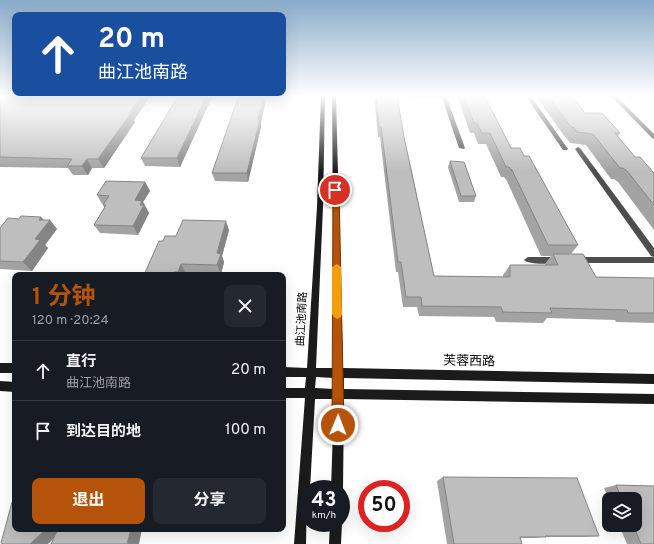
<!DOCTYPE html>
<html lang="zh">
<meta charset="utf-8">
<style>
:root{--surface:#171b24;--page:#242831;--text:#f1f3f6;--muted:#9ea1a6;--line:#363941;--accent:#b45309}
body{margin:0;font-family:Overpass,"Noto Sans SC",sans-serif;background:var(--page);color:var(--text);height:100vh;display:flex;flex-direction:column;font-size:15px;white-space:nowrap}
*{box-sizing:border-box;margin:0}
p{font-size:13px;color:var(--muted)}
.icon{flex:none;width:22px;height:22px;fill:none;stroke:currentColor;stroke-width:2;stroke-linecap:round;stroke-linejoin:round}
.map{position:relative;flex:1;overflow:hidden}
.details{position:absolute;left:12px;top:272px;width:274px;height:260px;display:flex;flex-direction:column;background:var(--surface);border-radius:8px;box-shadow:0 4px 16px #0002}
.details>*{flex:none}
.top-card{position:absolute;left:12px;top:12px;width:274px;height:84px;border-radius:8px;box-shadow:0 4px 16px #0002;background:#1a4fa0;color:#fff;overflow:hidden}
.controls{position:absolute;left:602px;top:492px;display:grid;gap:8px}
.controls a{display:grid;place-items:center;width:40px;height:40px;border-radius:8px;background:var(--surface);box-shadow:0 4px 16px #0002;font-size:20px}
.speed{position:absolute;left:298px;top:480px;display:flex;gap:8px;font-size:20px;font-weight:700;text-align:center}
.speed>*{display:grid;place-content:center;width:52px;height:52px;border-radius:50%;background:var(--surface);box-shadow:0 4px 16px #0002;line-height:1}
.speed small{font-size:10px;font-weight:400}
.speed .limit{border:6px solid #d22;background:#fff;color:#111}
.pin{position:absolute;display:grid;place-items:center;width:34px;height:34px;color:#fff;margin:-17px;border:2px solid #fff;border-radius:50%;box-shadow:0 1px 4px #0007}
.me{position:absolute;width:44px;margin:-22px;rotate:1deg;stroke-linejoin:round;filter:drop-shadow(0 0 3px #0008)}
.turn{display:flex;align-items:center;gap:14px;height:84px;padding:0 20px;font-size:18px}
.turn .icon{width:52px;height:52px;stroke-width:2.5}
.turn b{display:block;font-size:28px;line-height:34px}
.round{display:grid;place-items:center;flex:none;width:42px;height:42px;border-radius:8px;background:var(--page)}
.summary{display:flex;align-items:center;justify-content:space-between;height:68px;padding:0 20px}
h1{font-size:24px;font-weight:700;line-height:30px;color:var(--accent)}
.primary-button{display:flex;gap:8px;margin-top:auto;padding:8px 20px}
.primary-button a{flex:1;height:46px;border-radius:8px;background:var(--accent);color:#fff;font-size:16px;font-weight:700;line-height:46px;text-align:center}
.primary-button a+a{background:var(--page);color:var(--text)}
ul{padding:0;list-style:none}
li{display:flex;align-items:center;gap:12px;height:60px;padding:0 20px;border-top:1px solid var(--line)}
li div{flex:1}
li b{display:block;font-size:15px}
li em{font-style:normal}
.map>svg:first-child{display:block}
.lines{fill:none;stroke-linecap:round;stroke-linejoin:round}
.street{fill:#4e4e4e;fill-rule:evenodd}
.secondary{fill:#1b1b1b;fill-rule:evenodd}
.wall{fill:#a3a3a3}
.shaded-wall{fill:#858585}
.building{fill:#bebebe;stroke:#858585}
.route{fill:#b45309;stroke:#753606}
.slow{fill:#f59e0b}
.labels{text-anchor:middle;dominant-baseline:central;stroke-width:3.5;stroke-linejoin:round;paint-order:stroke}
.street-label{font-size:11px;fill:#000;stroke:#fff}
.near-street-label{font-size:13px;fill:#000;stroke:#fff}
</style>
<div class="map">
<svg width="654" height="544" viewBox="0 0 654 544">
<rect width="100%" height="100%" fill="#fff"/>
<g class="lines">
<!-- street -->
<g class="street">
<polygon points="525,95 530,95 568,149 567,150 563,150"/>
<polygon points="610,95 615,95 654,134 654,139 652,138"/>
<polygon points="409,96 446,96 465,148 464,149 459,148 442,98 411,98 409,97"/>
<polygon points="578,147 580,148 654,248 654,257 651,256 575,149"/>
<path d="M528,257h29l4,3c-4,5 -33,5 -37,0z"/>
<polygon points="577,257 654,257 654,263 577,263 573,260"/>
</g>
<!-- secondary -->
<g class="secondary">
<path d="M321,95h4l-2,112 -7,161h18l-2,-273h4l7,273 311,6v10l-310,-6v11l310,5v10l-310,-5 -1,90 -2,4v-4h-10l3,-90h-19l-5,90h-3l-1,55h-12l11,-146h-22v-10h22l1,-11h-23v-10l24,1 10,-161zM316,377l18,1v11l-19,-1z"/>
<rect x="0" y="363" width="15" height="10"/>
<polygon points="0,381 15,382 15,392 0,391"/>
<polygon points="341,520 342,523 341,544 329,544 330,523 341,523"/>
</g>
</g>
<!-- wall -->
<g class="wall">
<polygon points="0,95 151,95 134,120 135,122 104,168 92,168 88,175 73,175 68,168 0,167"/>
<polygon points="175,95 213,95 180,167 145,166 141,158 176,99"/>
<polygon points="374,95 397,95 404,137 434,276 503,277 503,275 510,265 545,265 545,264 551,256 541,256 507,181 504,177 501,177 486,144 478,144 474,133 470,133 457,95 484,95 511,148 524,156 578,245 571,254 596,277 654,278 654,323 616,322 615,320 547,318 543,323 496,322 494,317 419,316 417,307 403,307 398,272 396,272 380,137 378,137"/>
<polygon points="535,95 571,95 585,113 620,133 618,136 635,157 654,173 654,230 618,182 614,179 611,179 586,145 570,143 566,137 565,137"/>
<polygon points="625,95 636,95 631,100"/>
<polygon points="261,123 261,127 248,182 215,181 212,173"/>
<polygon points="450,161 476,196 474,202 459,202 448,167"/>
<polygon points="145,182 150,191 143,202 149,213 138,235 100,233 94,225 105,208 103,205 103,204 102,204 97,195"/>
<polygon points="41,217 44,220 57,229 45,245 48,248 32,271 0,269 0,228"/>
<polygon points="229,230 222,256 224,262 221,274 185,272 184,275 144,275 163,241 176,236"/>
<polygon points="443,477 599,536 584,537 545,537 533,538 520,538 522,544 447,544 437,481"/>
<polygon points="616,485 654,486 654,544 627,544 619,525 635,525 635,499 609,499 609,500 604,488"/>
</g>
<!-- shaded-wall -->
<g class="shaded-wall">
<polygon points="142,95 151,95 134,120 135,122 104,168 98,159"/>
<polygon points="207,95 213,95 180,167 177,158"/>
<polygon points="264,95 267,95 261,123 261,127 248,182 247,173 258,119"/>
<polygon points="87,159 92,168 88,175 82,166"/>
<polygon points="145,182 150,191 143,202 149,213 138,235 133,226 135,200"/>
<polygon points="41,217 47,224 50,220 57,229 45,245 48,248 32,271 23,262 35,239 39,220"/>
<polygon points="226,221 229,230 222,256 224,262 221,274 217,265 217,253"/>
<polygon points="181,264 185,272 184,275 180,275 178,272"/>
<polygon points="46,529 64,529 48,544 30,544"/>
<polygon points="131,529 142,529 139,544 127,544"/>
</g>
<!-- building -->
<g class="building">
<polygon points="0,95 142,95 129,113 131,113 98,159 87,159 82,166 67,166 72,159 0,157"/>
<polygon points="175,95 207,95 177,158 141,158 178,96"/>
<polygon points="239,95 264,95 258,119 260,119 247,173 212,173"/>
<polygon points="376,95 397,95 404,137 434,276 510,277 510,265 558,265 553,254 583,254 596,277 654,278 654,313 628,313 627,310 550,308 552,313 503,312 501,307 422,306 421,297 406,297 401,262 398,262 381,127 379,127"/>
<polygon points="463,95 484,95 511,148 520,148 524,156 529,156 578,245 548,245 512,170 509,167 506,167 490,133 482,133 477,123 474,123"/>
<polygon points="547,95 571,95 585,113 602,113 620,133 615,133 635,157 640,157 654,173 654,205 627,171 623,168 620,168 593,134 577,132 573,127 571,127"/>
<polygon points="450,161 464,162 476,196 461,196"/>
<polygon points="106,181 145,182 135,200 142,201 140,205 144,205 133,226 94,225 106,205 103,205 109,196 97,195"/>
<polygon points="21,216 41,217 39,220 50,220 35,239 40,240 23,262 0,261 0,228 8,218 19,219"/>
<polygon points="183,220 226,221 217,253 221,254 217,265 181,264 178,272 174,272 173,275 144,275 159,241 163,241 165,236 176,236"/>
<polygon points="443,477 577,478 599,536 545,536 546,537 520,537 522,544 454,544"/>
<polygon points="616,485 654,486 654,544 641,544 633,525 635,525 635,499 622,499"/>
<polygon points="15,500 15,529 46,529 30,544 2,544 1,543 12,502"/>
<polygon points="58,529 131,529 127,544 51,544"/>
</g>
<!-- sky -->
<linearGradient id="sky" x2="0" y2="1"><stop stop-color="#89aaca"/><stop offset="0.56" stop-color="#fff"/><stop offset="1" stop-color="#fff" stop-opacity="0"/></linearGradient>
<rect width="654" height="171" fill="url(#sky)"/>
<!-- route -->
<polygon class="route" points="333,188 338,188 339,190 344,425 342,430 338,431 334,430 332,425"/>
<!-- slow -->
<polygon class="slow" points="337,264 341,267 342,314 341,317 337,319 334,317 332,314 332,267"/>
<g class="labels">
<!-- street labels -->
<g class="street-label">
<text transform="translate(302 319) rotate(-87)">曲江池南路</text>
</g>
<!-- near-street labels -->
<g class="near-street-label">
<text transform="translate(469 362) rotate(1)">芙蓉西路</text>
</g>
</g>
</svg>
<div class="controls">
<a><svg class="icon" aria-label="layers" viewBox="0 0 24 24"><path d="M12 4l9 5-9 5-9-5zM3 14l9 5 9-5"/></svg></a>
</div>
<div class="speed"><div>43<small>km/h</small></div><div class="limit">50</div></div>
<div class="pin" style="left:335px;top:190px;background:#d93025"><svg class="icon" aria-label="arrive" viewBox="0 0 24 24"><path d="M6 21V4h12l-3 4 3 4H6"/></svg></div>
<svg class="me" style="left:338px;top:425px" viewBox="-20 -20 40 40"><circle r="17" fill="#b45309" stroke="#fff" stroke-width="3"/><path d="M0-11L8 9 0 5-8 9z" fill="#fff"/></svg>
<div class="top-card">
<div class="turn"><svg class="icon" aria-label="ahead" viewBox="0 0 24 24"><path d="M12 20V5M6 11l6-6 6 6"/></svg><div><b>20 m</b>曲江池南路</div></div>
</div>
<section class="details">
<div class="summary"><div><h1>1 分钟</h1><p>120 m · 20:24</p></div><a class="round"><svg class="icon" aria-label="close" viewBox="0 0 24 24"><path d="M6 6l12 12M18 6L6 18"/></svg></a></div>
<ul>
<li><svg class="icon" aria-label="ahead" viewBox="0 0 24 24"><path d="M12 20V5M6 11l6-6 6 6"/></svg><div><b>直行</b><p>曲江池南路</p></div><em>20 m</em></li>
<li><svg class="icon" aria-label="arrive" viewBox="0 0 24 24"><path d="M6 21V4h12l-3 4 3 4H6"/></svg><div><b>到达目的地</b></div><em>100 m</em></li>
</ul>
<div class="primary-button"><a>退出</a><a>分享</a></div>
</section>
</div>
